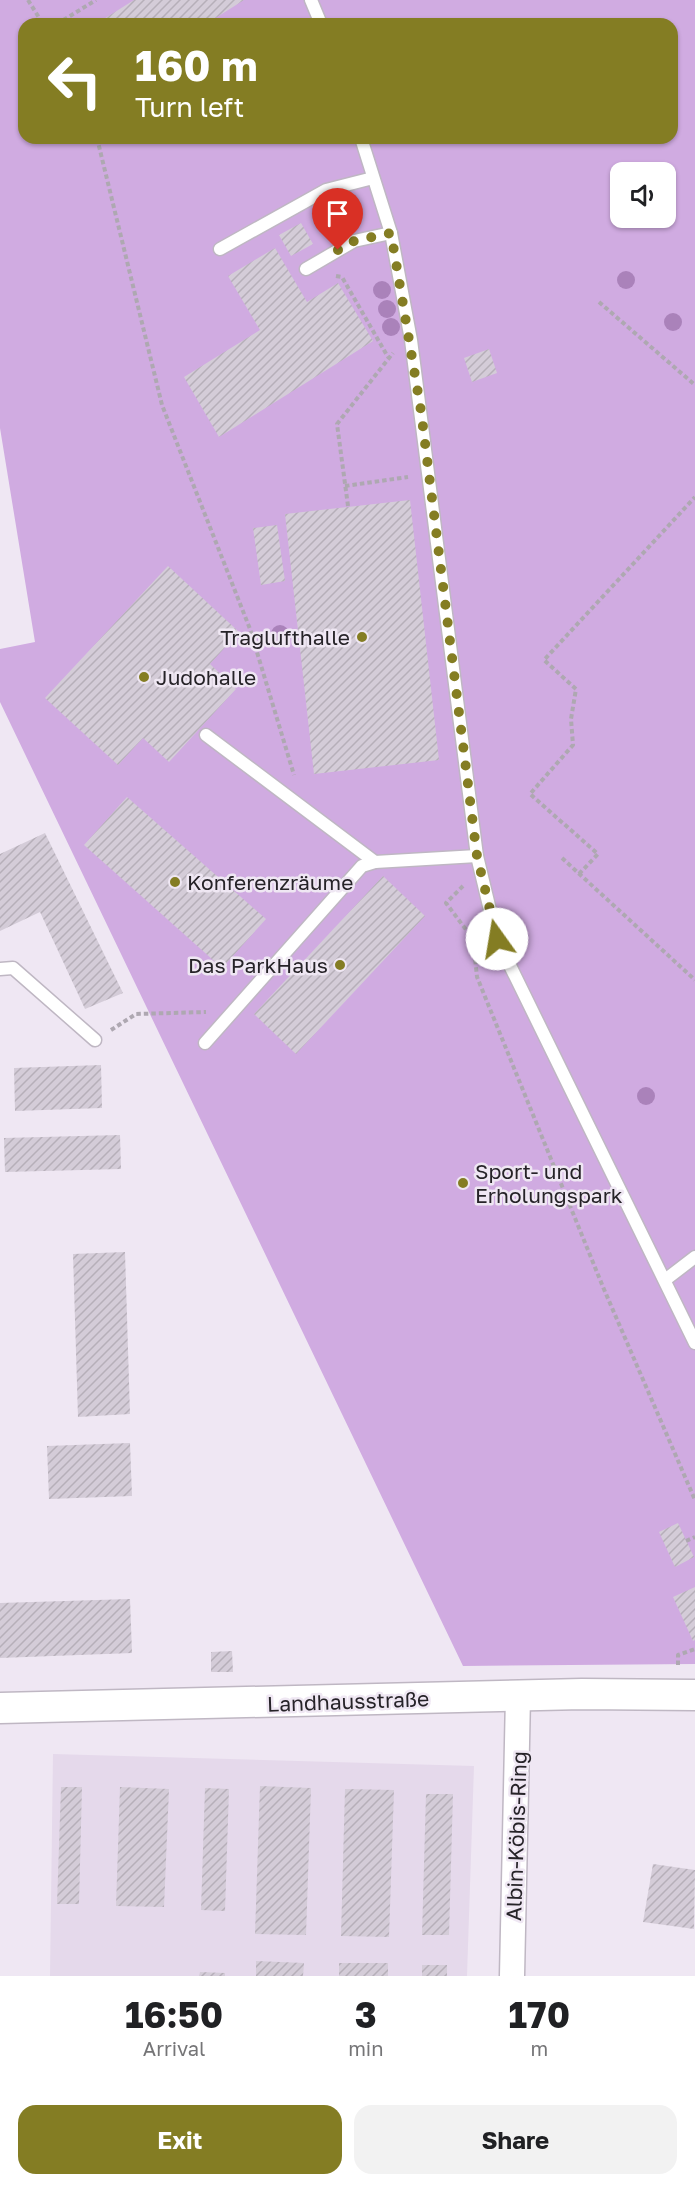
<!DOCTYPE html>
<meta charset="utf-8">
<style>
:root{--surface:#fff;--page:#f2f2f2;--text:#202124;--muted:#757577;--accent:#847d23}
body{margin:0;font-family:"Golos Text",sans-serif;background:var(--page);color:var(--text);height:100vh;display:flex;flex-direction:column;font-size:22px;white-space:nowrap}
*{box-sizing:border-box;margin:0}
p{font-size:20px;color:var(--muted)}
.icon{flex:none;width:33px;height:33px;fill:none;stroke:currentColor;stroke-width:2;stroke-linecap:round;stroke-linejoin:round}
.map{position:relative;height:1976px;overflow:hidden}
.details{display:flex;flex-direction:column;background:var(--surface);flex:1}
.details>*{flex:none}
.hud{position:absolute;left:18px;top:18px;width:660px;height:126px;border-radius:18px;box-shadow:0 2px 4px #0004;background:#847d23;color:#fff;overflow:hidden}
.controls{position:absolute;left:610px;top:162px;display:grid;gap:12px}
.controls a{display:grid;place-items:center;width:66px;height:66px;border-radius:12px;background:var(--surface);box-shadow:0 2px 4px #0004;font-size:30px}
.pin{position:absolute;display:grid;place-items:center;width:51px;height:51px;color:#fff;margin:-62px -26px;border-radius:50% 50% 50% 0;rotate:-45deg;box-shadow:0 0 6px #0007}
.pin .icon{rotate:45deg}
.me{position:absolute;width:66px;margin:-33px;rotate:347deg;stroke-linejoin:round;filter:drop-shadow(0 0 4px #0008)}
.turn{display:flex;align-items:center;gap:21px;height:126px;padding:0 18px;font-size:27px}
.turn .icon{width:78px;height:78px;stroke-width:2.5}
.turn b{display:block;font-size:42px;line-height:51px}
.eta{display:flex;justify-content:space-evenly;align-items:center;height:102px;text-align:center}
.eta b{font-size:36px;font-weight:700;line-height:42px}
.action{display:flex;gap:12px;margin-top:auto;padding:12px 18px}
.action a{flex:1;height:69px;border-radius:18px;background:var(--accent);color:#fff;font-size:24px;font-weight:700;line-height:69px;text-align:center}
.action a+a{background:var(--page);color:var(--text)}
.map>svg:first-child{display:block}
.built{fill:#e5d9eb}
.pitch{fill:#d0abe1;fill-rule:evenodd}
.building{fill:url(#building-hatch)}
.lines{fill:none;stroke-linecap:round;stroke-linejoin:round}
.service-casing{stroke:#bfb7c3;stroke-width:15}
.minor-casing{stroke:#bfb7c3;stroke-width:27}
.tertiary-casing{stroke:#bfb7c3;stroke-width:33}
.path{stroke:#aea8b1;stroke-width:4;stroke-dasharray:4.5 3;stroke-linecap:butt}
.service{stroke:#fff;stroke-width:12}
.minor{stroke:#fff;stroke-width:24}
.tertiary{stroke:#fff;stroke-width:30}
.tree{fill:#aa82ba}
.route{stroke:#847d23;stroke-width:10;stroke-dasharray:0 18}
.poi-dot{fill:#847d23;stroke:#efe7f3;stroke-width:2}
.labels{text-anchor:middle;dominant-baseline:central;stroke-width:5;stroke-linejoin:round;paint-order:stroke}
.poi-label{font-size:21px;fill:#262328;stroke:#efe7f3;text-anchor:start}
.street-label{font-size:21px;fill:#262328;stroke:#efe7f3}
</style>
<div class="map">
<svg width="695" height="1976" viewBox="0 0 695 1976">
<defs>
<pattern id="building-hatch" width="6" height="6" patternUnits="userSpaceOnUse" patternTransform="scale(1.5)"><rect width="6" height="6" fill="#d4ccd8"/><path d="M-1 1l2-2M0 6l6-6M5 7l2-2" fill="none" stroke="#b6afb9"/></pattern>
</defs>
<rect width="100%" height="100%" fill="#efe7f3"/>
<!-- built -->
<polygon class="built" points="53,1754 474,1766 467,1976 50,1976"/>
<!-- pitch -->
<path class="pitch" d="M0,0h695v1664l-232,2 -463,-964v-53l35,-7 -35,-214zM24,24h648v114h-648zM621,172h45v46h-45z"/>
<!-- building -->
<g class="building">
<polygon points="134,0 244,0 206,24 96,24"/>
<polygon points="301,223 313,244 291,256 279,235"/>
<polygon points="275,248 307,302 338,283 373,341 219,437 184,377 260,330 228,276"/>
<polygon points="489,349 497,373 472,382 464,358"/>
<polygon points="410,500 439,760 314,774 285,514"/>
<polygon points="277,525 285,581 261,585 253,528"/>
<polygon points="168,566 239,632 210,664 236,689 169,762 143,738 118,765 45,698"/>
<polygon points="127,797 266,919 222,968 84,845"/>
<polygon points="45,833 123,993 85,1009 40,912 0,931 0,854"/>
<polygon points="383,876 425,916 296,1054 254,1014"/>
<polygon points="101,1065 102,1108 15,1111 14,1068"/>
<polygon points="120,1135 121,1169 5,1172 4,1138"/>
<polygon points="125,1252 130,1414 78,1417 73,1254"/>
<polygon points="130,1443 132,1496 49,1499 47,1446"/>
<polygon points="678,1523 694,1557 675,1567 659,1532"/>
<polygon points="695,1587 695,1640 693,1641 673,1597"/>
<polygon points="130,1599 132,1653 0,1658 0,1603"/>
<polygon points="232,1651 233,1672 211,1672 211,1652"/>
<polygon points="260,1786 311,1788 306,1935 255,1934"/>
<polygon points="61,1787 82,1787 79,1904 57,1904"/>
<polygon points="120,1787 169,1789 164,1907 116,1906"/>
<polygon points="205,1788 229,1789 225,1911 201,1910"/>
<polygon points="345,1789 394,1790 389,1937 341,1936"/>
<polygon points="426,1794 453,1794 449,1935 422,1935"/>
<polygon points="653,1864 695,1870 694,1929 643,1922"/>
<polygon points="256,1961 304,1963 303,1976 256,1976"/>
<rect x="339" y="1963" width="49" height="13"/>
<rect x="422" y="1965" width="25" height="11"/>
<polygon points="200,1972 225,1973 225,1976 199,1976"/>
</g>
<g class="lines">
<!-- service casing -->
<g class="service-casing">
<g id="service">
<polyline points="311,0 321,24"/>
<polyline points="361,138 391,233 411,340 477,856 497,939 695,1343"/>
<polyline points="220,249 326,190 373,178"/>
<polyline points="306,269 354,241 391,233"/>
<polyline points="206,735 375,862"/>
<polyline points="0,969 13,968 95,1040"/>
<polyline points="205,1043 362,866 375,862 477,856"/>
<polyline points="665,1280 695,1257"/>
</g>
</g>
<!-- minor casing -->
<g class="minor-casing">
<polyline id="minor" points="512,1976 518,1696"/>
</g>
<!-- tertiary casing -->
<g class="tertiary-casing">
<polyline id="tertiary" points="0,1708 582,1694 695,1695"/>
</g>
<!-- path -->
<g class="path">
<polyline points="28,0 43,24"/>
<polyline points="57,24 96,0"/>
<polyline points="97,138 162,405 250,629 294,775"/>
<polyline points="336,276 342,277 388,357"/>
<polyline points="599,302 695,385"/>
<polyline points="345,486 408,477"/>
<polyline points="348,506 337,424 393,353"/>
<polyline points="562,858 695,980"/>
<polyline points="579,874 598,854 530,794 573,745 571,719 576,689 544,660 695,497"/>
<polyline points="463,886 446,903 473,939 477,977 603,1287 695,1500"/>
<polyline points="111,1030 136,1014 206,1012"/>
<polyline points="686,1541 695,1537"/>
<polyline points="678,1665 678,1655 695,1649"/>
</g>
<!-- service -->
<use href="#service" class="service"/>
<!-- minor -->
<use href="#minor" class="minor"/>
<!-- tertiary -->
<use href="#tertiary" class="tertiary"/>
</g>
<!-- trees -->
<g class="tree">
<circle cx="626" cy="280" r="9"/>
<circle cx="382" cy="290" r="9"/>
<circle cx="387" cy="309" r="9"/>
<circle cx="673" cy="322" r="9"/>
<circle cx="391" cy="327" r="9"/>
<circle cx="280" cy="634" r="9"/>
<circle cx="646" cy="1096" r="9"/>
</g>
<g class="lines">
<!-- route -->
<polyline class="route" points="338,250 354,241 391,233 421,411 477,856 497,939"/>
</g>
<!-- markers -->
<g class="poi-dot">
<circle cx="362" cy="637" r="6"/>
<circle cx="144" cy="677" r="6"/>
<circle cx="175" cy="882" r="6"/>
<circle cx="340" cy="965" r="6"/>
<circle cx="463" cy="1183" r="6"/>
</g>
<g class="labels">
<!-- poi labels -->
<g class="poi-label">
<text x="350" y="637" text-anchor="end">Traglufthalle</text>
<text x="156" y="677">Judohalle</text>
<text x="187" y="882">Konferenzräume</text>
<text x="328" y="965" text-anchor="end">Das ParkHaus</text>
<text x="475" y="1171">Sport- und<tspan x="475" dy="24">Erholungspark</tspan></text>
</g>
<!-- street labels -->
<g class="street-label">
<text transform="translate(348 1701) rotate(-2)">Landhausstraße</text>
<text transform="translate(516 1836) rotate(-88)">Albin-Köbis-Ring</text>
</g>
</g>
</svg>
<div class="controls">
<a><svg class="icon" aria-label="sound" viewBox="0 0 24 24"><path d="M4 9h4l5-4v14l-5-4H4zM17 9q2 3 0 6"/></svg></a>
</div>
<div class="pin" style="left:338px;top:250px;background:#d93025"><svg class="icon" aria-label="arrive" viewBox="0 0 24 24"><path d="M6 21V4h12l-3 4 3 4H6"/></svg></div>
<svg class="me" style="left:497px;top:939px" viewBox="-20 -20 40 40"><circle r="19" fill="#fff"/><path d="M0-13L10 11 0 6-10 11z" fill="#847d23"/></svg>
<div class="hud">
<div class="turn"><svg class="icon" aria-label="left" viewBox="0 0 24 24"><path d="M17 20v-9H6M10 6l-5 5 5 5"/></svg><div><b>160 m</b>Turn left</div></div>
</div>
</div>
<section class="details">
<div class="eta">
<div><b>16:50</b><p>Arrival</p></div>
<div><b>3</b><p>min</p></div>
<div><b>170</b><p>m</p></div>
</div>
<div class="action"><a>Exit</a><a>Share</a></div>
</section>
